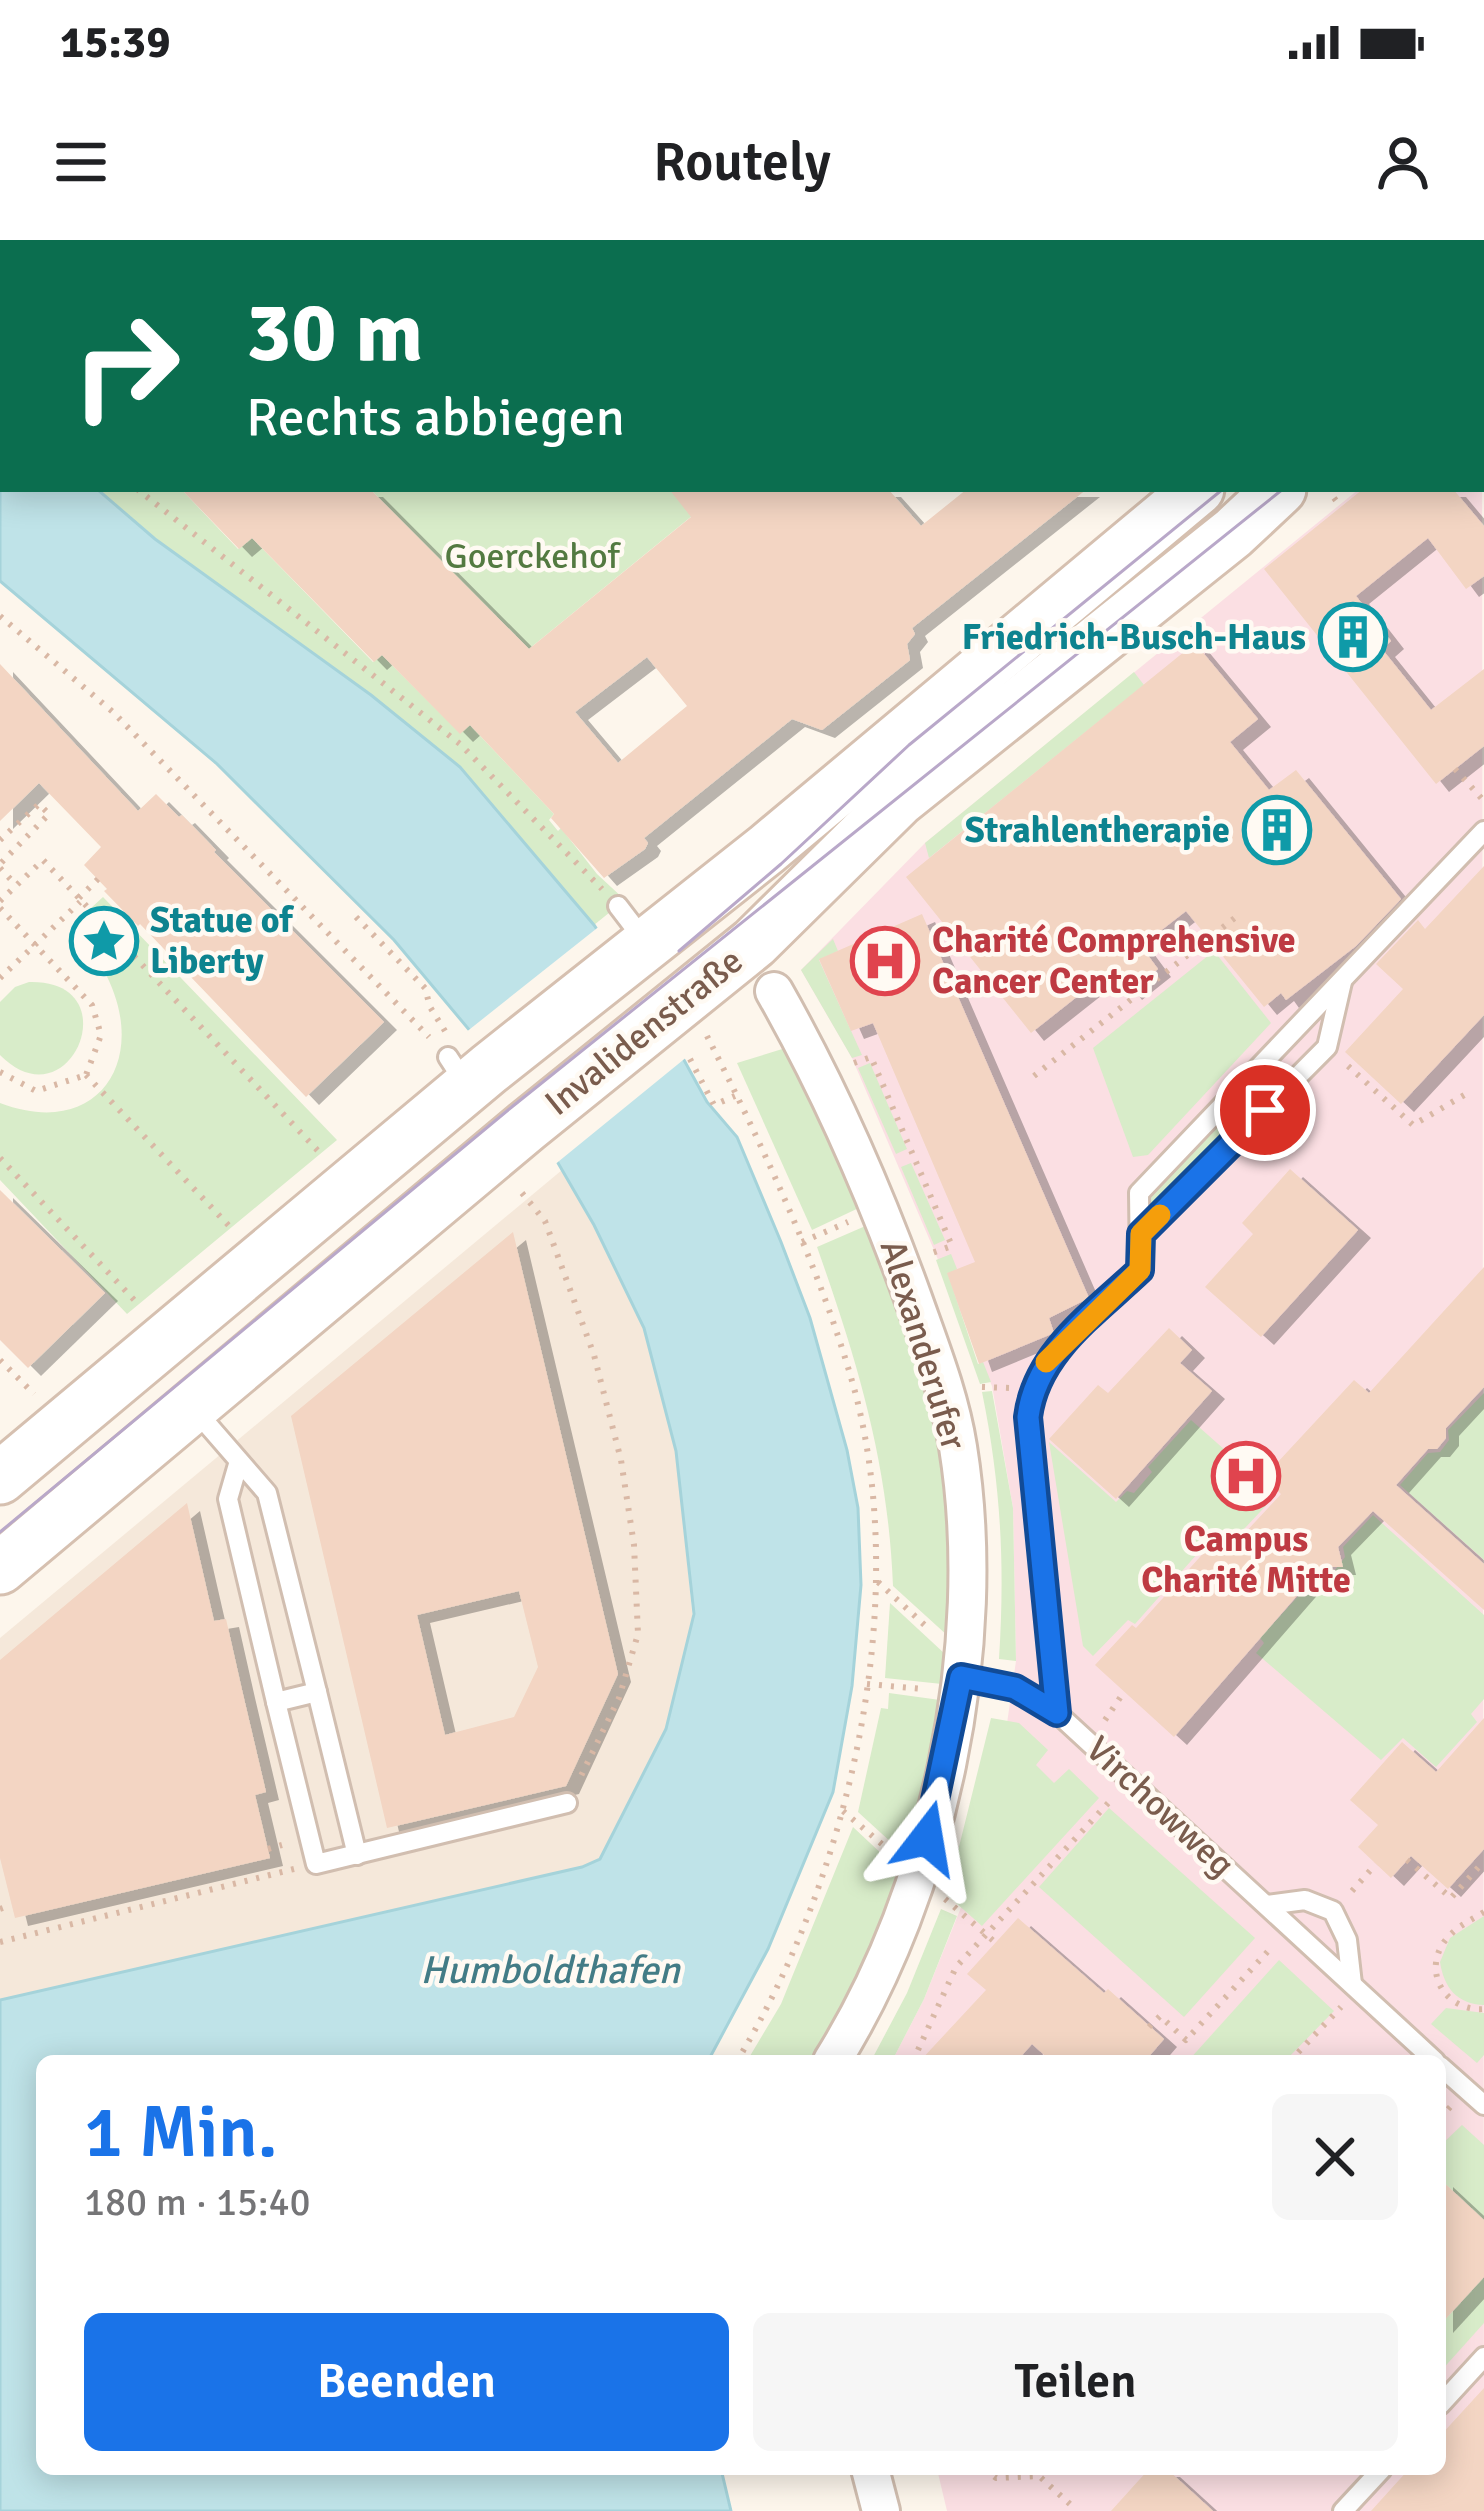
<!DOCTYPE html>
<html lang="de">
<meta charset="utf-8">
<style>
:root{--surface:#fff;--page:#f6f6f6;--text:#202124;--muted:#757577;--accent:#1a73e8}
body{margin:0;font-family:Signika,sans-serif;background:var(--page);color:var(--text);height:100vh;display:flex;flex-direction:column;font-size:45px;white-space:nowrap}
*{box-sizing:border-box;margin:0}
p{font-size:39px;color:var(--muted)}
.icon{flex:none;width:66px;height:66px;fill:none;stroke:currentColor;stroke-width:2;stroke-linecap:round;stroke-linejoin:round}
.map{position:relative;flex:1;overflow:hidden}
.sheet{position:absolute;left:36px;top:1815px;width:1410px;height:420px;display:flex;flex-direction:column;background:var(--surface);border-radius:18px;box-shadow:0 6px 30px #0003}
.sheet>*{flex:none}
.guide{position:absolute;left:0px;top:0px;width:1485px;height:252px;box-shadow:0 6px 30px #0003;background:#0b6e4f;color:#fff;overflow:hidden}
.pin{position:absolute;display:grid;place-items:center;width:102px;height:102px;color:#fff;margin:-51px;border:6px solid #fff;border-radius:50%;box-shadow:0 3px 12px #0007}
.me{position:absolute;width:132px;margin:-66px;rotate:14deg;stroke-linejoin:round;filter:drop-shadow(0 0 9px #0008)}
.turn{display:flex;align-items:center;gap:42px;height:252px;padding:0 48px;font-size:54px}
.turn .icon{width:156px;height:156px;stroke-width:2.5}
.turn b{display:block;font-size:84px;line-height:102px}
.round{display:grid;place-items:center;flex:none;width:126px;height:126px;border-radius:18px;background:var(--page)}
.summary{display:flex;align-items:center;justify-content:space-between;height:204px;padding:0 48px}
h1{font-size:72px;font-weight:600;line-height:90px;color:var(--accent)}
.button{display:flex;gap:24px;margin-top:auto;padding:24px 48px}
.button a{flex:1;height:138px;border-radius:18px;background:var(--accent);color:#fff;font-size:48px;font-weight:600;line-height:138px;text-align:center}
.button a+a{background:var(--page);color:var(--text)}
.status{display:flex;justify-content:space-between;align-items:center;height:84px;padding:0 60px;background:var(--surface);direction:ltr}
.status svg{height:33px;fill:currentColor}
header{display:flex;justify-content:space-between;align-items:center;height:156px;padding:0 48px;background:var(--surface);font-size:54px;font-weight:600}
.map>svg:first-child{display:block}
.residential{fill:#f5e8da}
.commercial{fill:#fde8e0}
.medical{fill:#fbdfe3}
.green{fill:#d8ecc9}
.water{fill:#bfe3e8;stroke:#a5d3da;stroke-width:3}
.pier{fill:#fdf6ec}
.building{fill:#f3d5c3;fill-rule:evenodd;filter:url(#shadow)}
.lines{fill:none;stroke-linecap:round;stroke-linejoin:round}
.service-casing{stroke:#d1beb0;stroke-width:24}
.minor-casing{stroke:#d1beb0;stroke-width:42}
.secondary-casing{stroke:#d6c0b0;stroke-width:57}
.path{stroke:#d9b8a5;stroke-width:6;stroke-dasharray:3 9;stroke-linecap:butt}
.service{stroke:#fff;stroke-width:18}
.minor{stroke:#fff;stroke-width:36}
.secondary{stroke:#fff;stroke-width:51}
.tram{stroke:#b9a8c9;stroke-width:3}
.route-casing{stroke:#114b97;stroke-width:30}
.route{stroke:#1a73e8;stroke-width:21}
.slow{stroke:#f59e0b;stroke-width:21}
.labels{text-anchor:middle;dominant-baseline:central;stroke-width:9;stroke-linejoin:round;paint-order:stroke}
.park-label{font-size:36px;fill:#537a41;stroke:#fffaf3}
.culture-label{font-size:36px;font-weight:bold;fill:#0d838f;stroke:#fffaf3;text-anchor:end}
.health-label{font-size:36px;font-weight:bold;fill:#be3a42;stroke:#fffaf3;text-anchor:start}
.street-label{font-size:36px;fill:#7a5c4d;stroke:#fffaf3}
.water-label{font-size:39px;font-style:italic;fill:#437c86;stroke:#fffaf3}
</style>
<div class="status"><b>15:39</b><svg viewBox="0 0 49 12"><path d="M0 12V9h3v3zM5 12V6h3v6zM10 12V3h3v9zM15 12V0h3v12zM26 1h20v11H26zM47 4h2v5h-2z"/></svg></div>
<header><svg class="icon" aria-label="menu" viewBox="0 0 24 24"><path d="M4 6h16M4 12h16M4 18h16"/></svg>Routely<svg class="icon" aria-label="person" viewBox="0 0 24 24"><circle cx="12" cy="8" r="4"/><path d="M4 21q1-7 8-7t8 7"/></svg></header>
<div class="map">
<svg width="1484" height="2271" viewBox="0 0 1484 2271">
<defs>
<filter id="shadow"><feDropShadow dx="13" dy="8" stdDeviation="0" flood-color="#0004"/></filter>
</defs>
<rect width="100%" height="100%" fill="#fdf6ec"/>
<!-- residential -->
<polygon class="residential" points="562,930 594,985 644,1088 676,1211 693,1381 666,1489 601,1619 582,1627 0,1760 0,1398"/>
<!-- commercial -->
<polygon class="commercial" points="0,0 956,0 959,3 3,3 3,106"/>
<!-- medical -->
<polygon class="medical" points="1482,159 1484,2271 947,2271 937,2229 1440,2229 1440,1821 892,1821 924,1759 962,1665 980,1614 1002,1518 1016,1421 1013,1268 992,1146 852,818 801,730 925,603 1359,249 1482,249"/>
<!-- green -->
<g class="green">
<polygon points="97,249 181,249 238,309 252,298 373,422 382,415 460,493 470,485 554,574 549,580 558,591 561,588 597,634 625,660 594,685 540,620"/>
<polygon points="370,249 725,249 529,409"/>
<polygon points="1134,432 1144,445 929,618 925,603"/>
<path d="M103,657l234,243 -210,174 -127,-134v-77c100,38 152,-46 103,-134l8,-9 -33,-40z"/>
<polygon points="833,699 838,711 819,720 862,815 852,818 801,730"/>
<polygon points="1214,711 1271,783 1148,915 1133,917 1093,808"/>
<path d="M29,742c102,-3 41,144 -29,73v-53l15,-15z"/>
<polygon points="792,806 863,966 812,990 737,823"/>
<polygon points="870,823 907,909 896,914 858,828"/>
<polygon points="1256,846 1264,854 1153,969 1147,968 1147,959"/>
<polygon points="911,923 945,1000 934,1005 901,927"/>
<path d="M870,984c14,34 31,67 42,102 34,99 41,206 36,310l-55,-50c-5,-124 -35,-223 -76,-339z"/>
<polygon points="951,1014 957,1029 948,1034 978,1124 983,1122 991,1142 980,1144 936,1020"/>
<path d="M992,1151l21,117 3,153 -17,-2c6,-94 2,-174 -17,-267z"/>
<polygon points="1484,1153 1484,1320 1400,1245 1428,1213 1440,1212 1449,1200 1448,1190"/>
<polygon points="1191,1180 1276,1255 1229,1305 1214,1295 1135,1384 1128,1380 1093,1416 1083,1406 1049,1202 1116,1262 1127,1251 1134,1253 1152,1232 1148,1227"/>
<polygon points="1373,1275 1484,1375 1484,1459 1471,1474 1477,1482 1436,1527 1403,1498 1381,1520 1256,1413 1264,1403 1260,1398 1322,1330 1335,1330 1345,1317 1343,1307"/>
<polygon points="890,1363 945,1414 942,1444 885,1438"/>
<polygon points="889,1453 940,1460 927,1536 904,1614 858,1572 881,1468 888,1469"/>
<polygon points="991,1478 1019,1483 1048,1510 1036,1525 1054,1543 1069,1529 1099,1558 982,1686 947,1655"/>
<polygon points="1109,1568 1255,1698 1184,1777 1039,1647"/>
<path d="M853,1587l48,45c-26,64 -51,130 -88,189h-66l34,-57z"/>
<polygon points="941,1669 957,1676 924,1759 892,1821 871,1821 907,1753"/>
<path d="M1484,1676v89c-27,-1 -40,-17 -44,-43l10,-24z"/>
<polygon points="1279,1720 1334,1771 1285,1821 1188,1821"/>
<polygon points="1446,1768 1484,1773 1484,1815 1477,1823 1431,1784"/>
<polygon points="1462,1885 1484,1905 1484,1980 1440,1939 1440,1906"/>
<polygon points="1484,2037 1484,2083 1440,2132 1440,2085"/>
</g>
<!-- water -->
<polygon class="water" points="0,167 3,249 97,249 155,299 371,455 460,527 594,685 684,820 707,862 737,897 781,1002 810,1078 847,1210 858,1268 861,1345 852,1446 833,1552 768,1709 708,1821 42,1821 42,2229 721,2229 731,2271 0,2271 0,1760 582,1627 600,1619 666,1489 694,1374 676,1211 644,1088 594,985 507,835 394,700 216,523 0,341"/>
<!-- pier -->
<polygon class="pier" points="601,685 688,816 553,926 502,839 465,793"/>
<!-- building -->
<g class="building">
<path d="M181,249h189l159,160 162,-132 -22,-28h219l33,37 46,-37h120l-175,139 3,6 -8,10 3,16 -88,70 -30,-11 -148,119 4,5 -3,6 -41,29 -53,-60 3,-4 -84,-89 -10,9 -78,-79 -8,7 -122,-124 -13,11zM647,417l40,49 -69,57 -43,-51z"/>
<polygon points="1363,249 1453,249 1484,286 1484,336 1466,349 1428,298 1356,356 1391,401 1382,409 1431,470 1484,429 1484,506 1436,544 1264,329"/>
<polygon points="1195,403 1258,479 1230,502 1269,550 1296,530 1401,659 1356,706 1286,760 1281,753 1264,767 1186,671 1141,706 1158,729 1129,752 1112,729 1031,793 906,637"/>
<polygon points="0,424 138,571 156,554 179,577 182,575 216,610 214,612 384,782 306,857 140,684 138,686 104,651 107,649 84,625 101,607 39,543 0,581"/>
<polygon points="1484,626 1484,775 1401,864 1345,812 1403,749 1376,724 1418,680 1425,689"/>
<polygon points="922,674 1089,1058 1049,1078 1054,1093 979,1124 947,1033 975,1022 873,783 851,791 819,719"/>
<polygon points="1290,929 1358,990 1261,1097 1205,1047 1253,994 1242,983"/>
<polygon points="0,950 105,1053 28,1128 0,1100"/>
<path d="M513,992l105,442 -52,112 -179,42 -96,-412zM519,1351l19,76 -24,50 -69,18 -28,-120z"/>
<polygon points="1484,1027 1484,1147 1446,1188 1446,1198 1437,1209 1428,1209 1396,1245 1484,1324 1484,1370 1373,1271 1338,1307 1343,1327 1322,1327 1174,1497 1095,1425 1132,1385 1136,1388 1217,1298 1230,1309 1281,1254 1263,1238 1354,1140 1369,1153"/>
<polygon points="1169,1088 1192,1110 1180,1123 1212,1151 1116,1259 1049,1199 1098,1145 1108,1153"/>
<polygon points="187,1263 214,1381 226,1379 242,1450 266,1552 255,1555 270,1618 15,1678 0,1618 0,1420"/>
<polygon points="1484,1478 1484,1609 1448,1649 1411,1616 1391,1638 1358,1607 1378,1585 1350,1560 1402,1502 1436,1532"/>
<polygon points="1018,1678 1104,1753 1108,1749 1164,1799 1145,1821 1051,1821 1032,1804 1017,1821 920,1821 986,1750 967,1734"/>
<polygon points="1440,1939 1484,1980 1484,2037 1440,2085"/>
<polygon points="1484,2148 1484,2271 1371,2271 1409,2229 1440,2229 1440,2196"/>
<polygon points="1149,2229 1167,2229 1213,2271 1111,2271"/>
</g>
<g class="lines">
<!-- service casing -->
<g class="service-casing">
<g id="service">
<polyline points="618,666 644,700"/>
<polyline points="448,817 465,843"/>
<polyline points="1141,994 1327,807 1342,742"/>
<polyline points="195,1170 267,1253 317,1452 276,1462 228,1259 239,1221"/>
<polyline points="961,1437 1014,1448 1057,1473 1435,1821"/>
<polyline points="317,1452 357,1615"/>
<polyline points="276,1462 316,1624 567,1563"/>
<path d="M1057,1473l-29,-296c8,-65 67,-104 112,-147l-1,-77 345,-362"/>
<polyline points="1267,1665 1305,1660 1333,1671 1347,1700 1352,1744"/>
<polyline points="1440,1826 1484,1865"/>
<polyline points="1440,2165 1484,2117"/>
<polyline points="1343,2271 1382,2229"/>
</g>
</g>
<!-- minor casing -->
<g class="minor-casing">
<g id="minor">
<polyline points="1026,0 1029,3"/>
<path d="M774,751c57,100 100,199 139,307 17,48 37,98 45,149 32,199 -19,443 -126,614"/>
<polyline points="870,2229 881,2271"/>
</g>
</g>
<!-- secondary casing -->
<g class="secondary-casing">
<g id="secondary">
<polyline points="1464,3 1468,0"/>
<polyline points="1482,74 1484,73"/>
<polyline points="0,1238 489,829 767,609 1198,249"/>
<polyline points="0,1328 526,887 754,703 899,560 1233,293 1280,249"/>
</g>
</g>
<!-- path -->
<g class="path">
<polyline points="652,0 655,3"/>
<polyline points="1120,0 1123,3"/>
<polyline points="1189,3 1192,0"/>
<polyline points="1266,3 1270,0"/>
<polyline points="1335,3 1338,0"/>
<polyline points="1482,125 1484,124"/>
<polyline points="0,131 3,134"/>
<polyline points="137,249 460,504 602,649"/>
<polyline points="1334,258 1341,267"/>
<polyline points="0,376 113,472 429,797"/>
<polyline points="1455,529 1484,561"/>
<polyline points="0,600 39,564 49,574 0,624"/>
<polyline points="0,628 16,645"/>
<polyline points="79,658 98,639"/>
<polyline points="0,661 43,620 321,914"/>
<polyline points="0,668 92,765 101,795 86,835"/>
<polyline points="356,677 425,748 430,767 445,791"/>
<polyline points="0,738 80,662"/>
<path d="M707,796c54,106 115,237 147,352 58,214 -4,487 -117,673"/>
<polyline points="690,819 714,865 735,856"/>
<polyline points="854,823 871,817 952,1006 932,1013"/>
<polyline points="1348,826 1413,885 1466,854"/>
<polyline points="0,832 36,851 86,835"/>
<polyline points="86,835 232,989"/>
<polyline points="1034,836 1241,673"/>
<polyline points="0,918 139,1065"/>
<polyline points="522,953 545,981 594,1115 621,1220 634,1305 638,1394 619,1458 579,1540"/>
<polyline points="802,1002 848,982"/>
<polyline points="0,1120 34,1154"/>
<polyline points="982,1147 1010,1148"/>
<polyline points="878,1342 930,1390"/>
<polyline points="867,1444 923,1449"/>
<polyline points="1105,1480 1124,1452"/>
<polyline points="843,1571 890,1611"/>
<polyline points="268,1609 282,1605"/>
<polyline points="1407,1620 1451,1658 1484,1621"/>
<polyline points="1352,1651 1376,1624"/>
<polyline points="945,1659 996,1703"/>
<polyline points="0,1669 11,1665"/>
<path d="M1484,1672c-14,9 -29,15 -40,30 -22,32 3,70 40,67"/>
<polyline points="0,1702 294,1629"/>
<polyline points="1149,1787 1160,1776 1186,1800 1271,1708"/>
<polyline points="913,1821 956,1727 1111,1560"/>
<polyline points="1290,1821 1341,1767"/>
<polyline points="1440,1878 1451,1866"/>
<polyline points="985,2229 996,2238 1039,2236 1072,2266"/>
</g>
<!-- service -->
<use href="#service" class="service"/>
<!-- minor -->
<use href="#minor" class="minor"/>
<!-- secondary -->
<use href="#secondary" class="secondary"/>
<!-- tram -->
<g class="tram">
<polyline points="1482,41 1484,39"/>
<polyline points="1482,90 1484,89"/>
<polyline points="679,711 781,624 909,505 1223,249"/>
<polyline points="0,1292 513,866 1283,249"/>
</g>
</g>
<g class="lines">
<!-- route casing -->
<g class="route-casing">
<path id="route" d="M927,1598l34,-161 54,11 42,25 -29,-296c8,-65 67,-104 112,-147l1,-36 124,-124"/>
</g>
<!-- route -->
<use href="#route" class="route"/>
<!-- slow -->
<polyline class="slow" points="1046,1122 1140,1030 1141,994 1160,975"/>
</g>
<!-- icons -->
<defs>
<g id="building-ring" transform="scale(3.45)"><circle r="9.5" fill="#fffaf3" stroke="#0f9aa8" stroke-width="1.5"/><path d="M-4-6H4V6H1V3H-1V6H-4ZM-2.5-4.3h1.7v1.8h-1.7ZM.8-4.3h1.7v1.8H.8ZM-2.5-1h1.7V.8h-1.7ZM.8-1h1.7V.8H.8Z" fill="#0f9aa8"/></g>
<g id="sight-ring" transform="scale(3.45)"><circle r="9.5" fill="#fffaf3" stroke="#0f9aa8" stroke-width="1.5"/><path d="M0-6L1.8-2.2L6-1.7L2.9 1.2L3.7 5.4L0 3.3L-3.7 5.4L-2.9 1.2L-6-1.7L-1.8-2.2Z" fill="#0f9aa8"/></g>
<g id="hospital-ring" transform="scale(3.45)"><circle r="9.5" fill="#fffaf3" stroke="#e0444e" stroke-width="1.5"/><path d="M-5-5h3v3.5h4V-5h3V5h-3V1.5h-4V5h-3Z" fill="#e0444e"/></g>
</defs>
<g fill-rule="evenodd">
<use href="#building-ring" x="1353" y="397"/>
<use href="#building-ring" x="1277" y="590"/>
<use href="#sight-ring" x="104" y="701"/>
<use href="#hospital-ring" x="885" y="721"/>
<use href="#hospital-ring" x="1246" y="1236"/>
</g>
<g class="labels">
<!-- park labels -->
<g class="park-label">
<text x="532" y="316">Goerckehof</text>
</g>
<!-- culture labels -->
<g class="culture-label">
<text x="1306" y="397">Friedrich-Busch-Haus</text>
<text x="1230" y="590">Strahlentherapie</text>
<text x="150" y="680" text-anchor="start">Statue of<tspan x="150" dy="41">Liberty</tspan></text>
</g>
<!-- health labels -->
<g class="health-label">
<text x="932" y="700">Charité Comprehensive<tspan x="932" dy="41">Cancer Center</tspan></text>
<text x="1246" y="1299" text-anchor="middle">Campus<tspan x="1246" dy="41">Charité Mitte</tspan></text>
</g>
<!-- street labels -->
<g class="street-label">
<text transform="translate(644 792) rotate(-39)">Invalidenstraße</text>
<text transform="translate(923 1105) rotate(73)">Alexanderufer</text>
<text transform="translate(1160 1567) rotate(43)">Virchowweg</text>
</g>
<!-- water labels -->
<g class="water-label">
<text x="550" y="1730">Humboldthafen</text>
</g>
</g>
</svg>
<div class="pin" style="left:1265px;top:870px;background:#d93025"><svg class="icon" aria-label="arrive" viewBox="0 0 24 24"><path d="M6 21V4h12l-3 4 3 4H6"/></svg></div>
<svg class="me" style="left:927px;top:1598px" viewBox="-20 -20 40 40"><path d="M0-17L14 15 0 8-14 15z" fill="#1a73e8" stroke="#fff" stroke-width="4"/></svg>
<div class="guide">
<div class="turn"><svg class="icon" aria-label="right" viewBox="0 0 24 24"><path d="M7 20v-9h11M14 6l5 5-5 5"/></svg><div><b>30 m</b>Rechts abbiegen</div></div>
</div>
<section class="sheet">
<div class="summary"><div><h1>1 Min.</h1><p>180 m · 15:40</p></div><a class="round"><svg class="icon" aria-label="close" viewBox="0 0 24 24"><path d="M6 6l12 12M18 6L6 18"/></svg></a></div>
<div class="button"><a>Beenden</a><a>Teilen</a></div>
</section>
</div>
